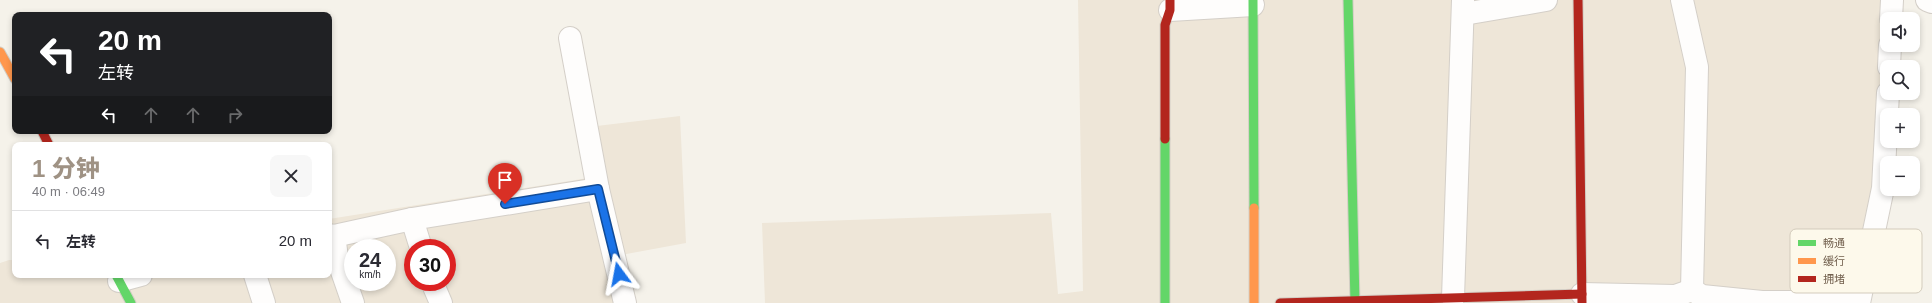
<!DOCTYPE html>
<html lang="zh">
<meta charset="utf-8">
<style>
:root{--surface:#fff;--page:#f7f7f7;--text:#2b2b33;--muted:#7c7c81;--line:#e1e1e2;--accent:#9f9284}
body{margin:0;font-family:Helvetica,"Noto Sans SC",sans-serif;background:var(--page);color:var(--text);height:100vh;display:flex;flex-direction:column;font-size:15px;white-space:nowrap}
*{box-sizing:border-box;margin:0}
p{font-size:13px;color:var(--muted)}
.icon{flex:none;width:22px;height:22px;fill:none;stroke:currentColor;stroke-width:2;stroke-linecap:round;stroke-linejoin:round}
.map{position:relative;flex:1;overflow:hidden}
.sheet{position:absolute;left:12px;top:142px;width:320px;height:136px;display:flex;flex-direction:column;background:var(--surface);border-radius:8px;box-shadow:0 2px 6px #0003}
.sheet>*{flex:none}
.banner{position:absolute;left:12px;top:12px;width:320px;height:122px;border-radius:8px;box-shadow:0 2px 6px #0003;background:#202124;color:#fff;overflow:hidden}
.fabs{position:absolute;left:1880px;top:12px;display:grid;gap:8px}
.fabs a{display:grid;place-items:center;width:40px;height:40px;border-radius:8px;background:var(--surface);box-shadow:0 2px 6px #0003;font-size:20px}
.speed{position:absolute;left:344px;top:239px;display:flex;gap:8px;font-size:20px;font-weight:700;text-align:center}
.speed>*{display:grid;place-content:center;width:52px;height:52px;border-radius:50%;background:var(--surface);box-shadow:0 2px 6px #0003;line-height:1}
.speed small{font-size:10px;font-weight:400}
.speed .limit{border:6px solid #d22;background:#fff;color:#111}
.pin{position:absolute;display:grid;place-items:center;width:34px;height:34px;color:#fff;margin:-41px -17px;border-radius:50% 50% 50% 0;rotate:-45deg;box-shadow:0 0 4px #0007}
.pin .icon{rotate:45deg}
.me{position:absolute;width:44px;margin:-22px;rotate:347deg;stroke-linejoin:round;filter:drop-shadow(0 0 3px #0008)}
.turn{display:flex;align-items:center;gap:14px;height:84px;padding:0 20px;font-size:18px}
.turn .icon{width:52px;height:52px;stroke-width:2.5}
.turn b{display:block;font-size:28px;line-height:34px}
.lanes{display:flex;align-items:center;height:38px;padding:0 20px;background:#0003;justify-content:center;gap:20px;direction:ltr}
.lanes .off{opacity:.35}
.round{display:grid;place-items:center;flex:none;width:42px;height:42px;border-radius:8px;background:var(--page)}
.overview{display:flex;align-items:center;justify-content:space-between;height:68px;padding:0 20px}
h1{font-size:24px;font-weight:800;line-height:30px;color:var(--accent)}
ul{padding:0;list-style:none}
li{display:flex;align-items:center;gap:12px;height:60px;padding:0 20px;border-top:1px solid var(--line)}
li div{flex:1}
li b{display:block;font-size:15px}
li em{font-style:normal}
.map>svg:first-child{display:block}
.residential{fill:#eee6d8;fill-rule:evenodd}
.lines{fill:none;stroke-linecap:round;stroke-linejoin:round}
.street-casing{stroke:#d4cfc8;stroke-width:24}
.fast-casing{stroke:#d3cec5;stroke-width:11}
.slow-casing{stroke:#d3cec5;stroke-width:11}
.jam-casing{stroke:#d3cec5;stroke-width:11}
.street{stroke:#fefdfc;stroke-width:22}
.fast{stroke:#63d668;stroke-width:9}
.slow{stroke:#ff974d;stroke-width:9}
.jam{stroke:#b3261e;stroke-width:9}
.route-casing{stroke:#114b97;stroke-width:10}
.route{stroke:#1a73e8;stroke-width:7}
.key{fill:#fdf9eb;stroke:#d3cbbc;stroke-width:1}
.key-label{font-size:11px;fill:#715f4d}
</style>
<div class="map">
<svg width="1932" height="303" viewBox="0 0 1932 303">
<rect width="100%" height="100%" fill="#f5f2ea"/>
<!-- residential -->
<g class="residential">
<polygon points="1078,0 1901,0 1887,19 1887,93 1866,303 765,303 762,223 1051,213 1058,294 1083,291"/>
<path d="M680,116l6,127 -65,12 11,48h-632v-40l9,-3h6v15h314v-56l259,-41 -8,-50zM353,248h34v34h-34zM413,248h34v34h-34z"/>
</g>
<g class="lines">
<!-- street casing -->
<g class="street-casing">
<g id="street">
<polyline points="1682,0 1697,67 1692,290"/>
<polyline points="1927,0 1932,2"/>
<polyline points="1170,10 1253,5"/>
<polyline points="1464,14 1546,0"/>
<polyline points="1891,19 1892,0"/>
<polyline points="570,38 598,189 625,303"/>
<polyline points="1889,67 1890,45"/>
<polyline points="412,219 421,248"/>
<polyline points="329,235 334,236 412,219 598,189"/>
<polyline points="334,236 337,257 353,303"/>
<polyline points="255,275 264,303"/>
<polyline points="119,281 141,275"/>
<polyline points="432,282 441,303"/>
<polyline points="1582,294 1675,296 1692,290 1702,296 1762,302 1859,302"/>
<polyline points="1453,298 1463,0"/>
<polyline points="1859,303 1883,188 1888,93"/>
</g>
</g>
<!-- fast casing -->
<g class="fast-casing">
<g id="fast">
<polyline points="1253,0 1254,208"/>
<polyline points="1348,0 1355,303"/>
<polyline points="1165,139 1165,303"/>
<polyline points="116,275 131,303"/>
</g>
</g>
<!-- slow casing -->
<g class="slow-casing">
<g id="slow">
<polyline points="0,52 15,79"/>
<polyline points="1254,208 1254,303"/>
</g>
</g>
<!-- jam casing -->
<g class="jam-casing">
<g id="jam">
<polyline points="1578,0 1582,303"/>
<polyline points="42,131 49,145"/>
<polyline points="1165,139 1165,25 1170,10 1170,0"/>
<polyline points="1280,303 1582,294"/>
</g>
</g>
<!-- street -->
<use href="#street" class="street"/>
<!-- fast -->
<use href="#fast" class="fast"/>
<!-- slow -->
<use href="#slow" class="slow"/>
<!-- jam -->
<use href="#jam" class="jam"/>
</g>
<g class="lines">
<!-- route casing -->
<g class="route-casing">
<polyline id="route" points="505,204 598,189 619,274"/>
</g>
<!-- route -->
<use href="#route" class="route"/>
</g>
<!-- legend -->
<rect x="1790" y="229" width="132" height="64" rx="6" class="key"/>
<rect x="1798" y="240" width="18" height="6" fill="#63d668"/>
<rect x="1798" y="258" width="18" height="6" fill="#ff974d"/>
<rect x="1798" y="276" width="18" height="6" fill="#b3261e"/>
<g class="key-label">
<text x="1823" y="247">畅通</text>
<text x="1823" y="265">缓行</text>
<text x="1823" y="283">拥堵</text>
</g>
</svg>
<div class="fabs">
<a><svg class="icon" aria-label="sound" viewBox="0 0 24 24"><path d="M4 9h4l5-4v14l-5-4H4zM17 9q2 3 0 6"/></svg></a>
<a><svg class="icon" aria-label="search" viewBox="0 0 24 24"><circle cx="10" cy="10" r="6"/><path d="M15 15l6 6"/></svg></a>
<a>+</a>
<a>−</a>
</div>
<div class="speed"><div>24<small>km/h</small></div><div class="limit">30</div></div>
<div class="pin" style="left:505px;top:204px;background:#d93025"><svg class="icon" aria-label="arrive" viewBox="0 0 24 24"><path d="M6 21V4h12l-3 4 3 4H6"/></svg></div>
<svg class="me" style="left:619px;top:274px" viewBox="-20 -20 40 40"><path d="M0-17L14 15 0 8-14 15z" fill="#1a73e8" stroke="#fff" stroke-width="4"/></svg>
<div class="banner">
<div class="turn"><svg class="icon" aria-label="left" viewBox="0 0 24 24"><path d="M17 20v-9H6M10 6l-5 5 5 5"/></svg><div><b>20 m</b>左转</div></div>
<div class="lanes"><svg class="icon" aria-label="left" viewBox="0 0 24 24"><path d="M17 20v-9H6M10 6l-5 5 5 5"/></svg><svg class="icon off" aria-label="ahead" viewBox="0 0 24 24"><path d="M12 20V5M6 11l6-6 6 6"/></svg><svg class="icon off" aria-label="ahead" viewBox="0 0 24 24"><path d="M12 20V5M6 11l6-6 6 6"/></svg><svg class="icon off" aria-label="right" viewBox="0 0 24 24"><path d="M7 20v-9h11M14 6l5 5-5 5"/></svg></div>
</div>
<section class="sheet">
<div class="overview"><div><h1>1 分钟</h1><p>40 m · 06:49</p></div><a class="round"><svg class="icon" aria-label="close" viewBox="0 0 24 24"><path d="M6 6l12 12M18 6L6 18"/></svg></a></div>
<ul>
<li><svg class="icon" aria-label="left" viewBox="0 0 24 24"><path d="M17 20v-9H6M10 6l-5 5 5 5"/></svg><div><b>左转</b></div><em>20 m</em></li>
</ul>
</section>
</div>
